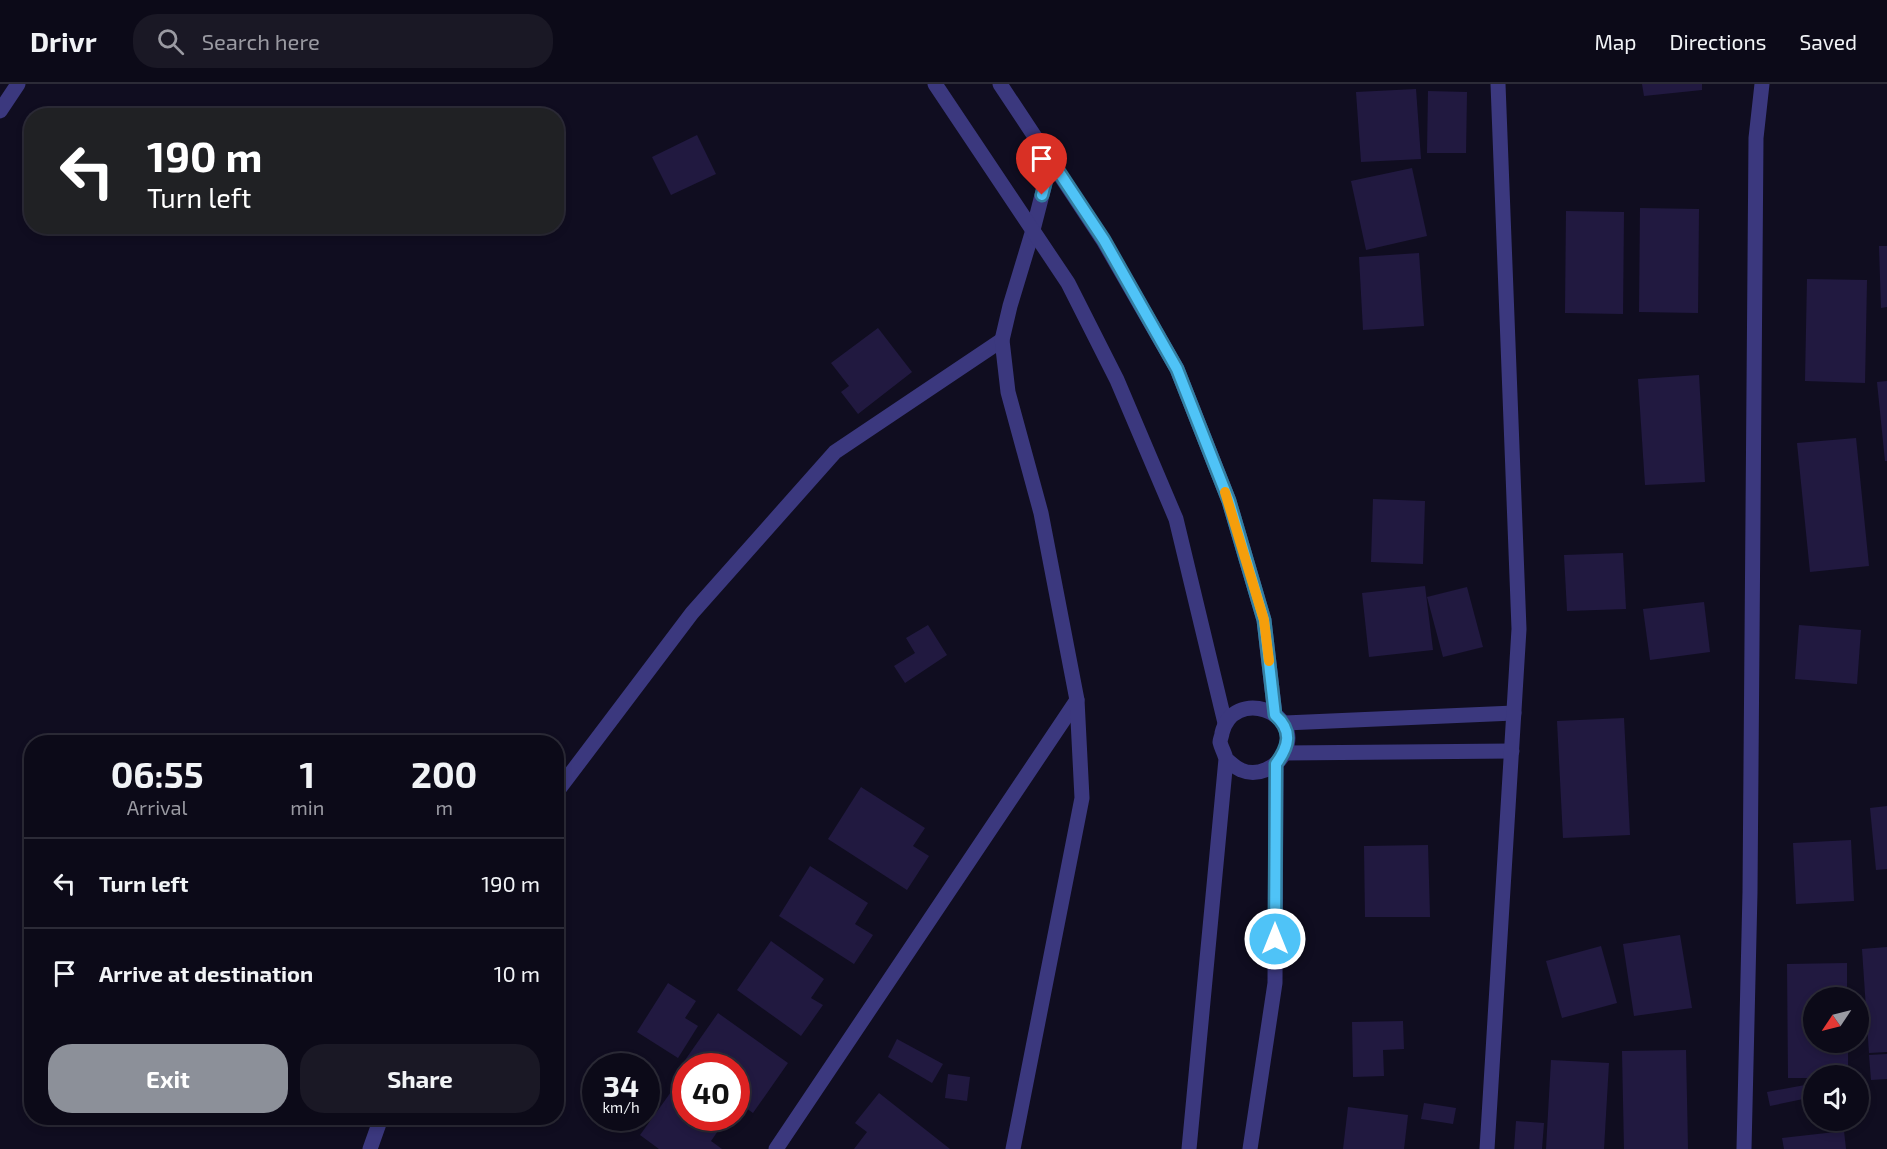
<!DOCTYPE html>
<style>
:root{--surface:#0c0a18;--page:#1a1825;--text:#f1f3f6;--muted:#9a9aa2;--line:#2c2b37;--accent:#8c9099}
body{margin:0;font-family:"Exo 2",sans-serif;background:var(--page);color:var(--text);height:100vh;display:flex;flex-direction:column;font-size:22px;white-space:nowrap}
*{box-sizing:border-box;margin:0}
p{font-size:20px;color:var(--muted)}
.icon{flex:none;width:33px;height:33px;fill:none;stroke:currentColor;stroke-width:2;stroke-linecap:round;stroke-linejoin:round}
.map{position:relative;flex:1;overflow:hidden}
.side{position:absolute;left:24px;top:651px;width:540px;height:390px;display:flex;flex-direction:column;background:var(--surface);border-radius:24px;box-shadow:0 3px 9px #0003,0 0 0 2px var(--line)}
.side>*{flex:none}
.hud{position:absolute;left:24px;top:24px;width:540px;height:126px;border-radius:24px;box-shadow:0 3px 9px #0003,0 0 0 2px var(--line);background:#202124;color:#fff;overflow:hidden}
.needle{width:39px;rotate:235deg}
.fabs{position:absolute;left:1803px;top:903px;display:grid;gap:12px}
.fabs a{display:grid;place-items:center;width:66px;height:66px;border-radius:50%;background:var(--surface);box-shadow:0 3px 9px #0003,0 0 0 2px var(--line);font-size:30px}
.speed{position:absolute;left:582px;top:969px;display:flex;gap:12px;font-size:30px;font-weight:700;text-align:center}
.speed>*{display:grid;place-content:center;width:78px;height:78px;border-radius:50%;background:var(--surface);box-shadow:0 3px 9px #0003,0 0 0 2px var(--line);line-height:1}
.speed small{font-size:15px;font-weight:400}
.speed .limit{border:9px solid #d22;background:#fff;color:#111}
.pin{position:absolute;display:grid;place-items:center;width:51px;height:51px;color:#fff;margin:-62px -26px;border-radius:50% 50% 50% 0;rotate:-45deg;box-shadow:0 0 6px #0007}
.pin .icon{rotate:45deg}
.me{position:absolute;width:66px;margin:-33px;rotate:0deg;stroke-linejoin:round;filter:drop-shadow(0 0 4px #0008)}
.turn{display:flex;align-items:center;gap:21px;height:126px;padding:0 24px;font-size:27px}
.turn .icon{width:78px;height:78px;stroke-width:2.5}
.turn b{display:block;font-size:42px;line-height:51px}
.eta{display:flex;justify-content:space-evenly;align-items:center;height:102px;text-align:center}
.eta b{font-size:36px;font-weight:700;line-height:42px}
.cta{display:flex;gap:12px;margin-top:auto;padding:12px 24px}
.cta a{flex:1;height:69px;border-radius:24px;background:var(--accent);color:#fff;font-size:24px;font-weight:700;line-height:69px;text-align:center}
.cta a+a{background:var(--page);color:var(--text)}
ul{padding:0;list-style:none}
li{display:flex;align-items:center;gap:18px;height:90px;padding:0 24px;border-top:2px solid var(--line)}
li div{flex:1}
li b{display:block;font-size:22px}
li em{font-style:normal}
header{display:flex;align-items:center;gap:36px;box-sizing:border-box;height:84px;padding:0 30px;background:var(--surface);border-bottom:2px solid var(--line)}
header strong{font-size:28px}
nav{display:flex;gap:33px;margin-inline-start:auto;font-size:21px}
.search{width:420px;height:54px;background:var(--page);display:flex;align-items:center;gap:15px;box-sizing:border-box;padding:0 21px;border-radius:24px;color:var(--muted);font-size:22px}
.map>svg:first-child{display:block}
.building{fill:#211940}
.lines{fill:none;stroke-linecap:round;stroke-linejoin:round}
.minor{stroke:#3b387e;stroke-width:15}
.tertiary{stroke:#3b387e;stroke-width:15}
.route-casing{stroke:#337fa1;stroke-width:15}
.route{stroke:#4fc3f7;stroke-width:10}
.slow{stroke:#f59e0b;stroke-width:10}
</style>
<header>
<strong>Drivr</strong>
<div class="search"><svg class="icon" aria-label="search" viewBox="0 0 24 24"><circle cx="10" cy="10" r="6"/><path d="M15 15l6 6"/></svg>Search here</div>
<nav><a>Map</a><a>Directions</a><a>Saved</a></nav>
</header>
<div class="map">
<svg width="1887" height="1065" viewBox="0 0 1887 1065">
<rect width="100%" height="100%" fill="#100d20"/>
<!-- building -->
<g class="building">
<polygon points="1642,0 1702,0 1702,6 1644,12"/>
<polygon points="1416,5 1421,75 1361,78 1356,8"/>
<polygon points="1428,7 1467,8 1466,69 1427,69"/>
<polygon points="697,51 716,90 671,111 652,73"/>
<polygon points="1412,84 1427,152 1366,166 1351,97"/>
<polygon points="1640,124 1699,125 1698,229 1639,228"/>
<polygon points="1566,127 1624,128 1623,230 1565,229"/>
<polygon points="1879,162 1887,162 1887,223 1881,224"/>
<polygon points="1419,169 1424,242 1363,246 1359,173"/>
<polygon points="1807,195 1867,196 1865,299 1805,297"/>
<polygon points="878,244 912,288 858,330 841,308 849,302 831,279"/>
<polygon points="1699,291 1705,398 1645,401 1638,295"/>
<polygon points="1887,297 1887,377 1885,377 1877,298"/>
<polygon points="1856,354 1869,482 1810,488 1797,359"/>
<polygon points="1373,415 1425,417 1423,480 1371,478"/>
<polygon points="1623,469 1626,525 1567,527 1564,471"/>
<polygon points="1425,502 1433,566 1369,573 1362,509"/>
<polygon points="1467,503 1483,563 1443,573 1427,513"/>
<polygon points="1704,518 1710,568 1650,576 1643,525"/>
<polygon points="928,541 947,571 905,599 894,582 915,569 906,554"/>
<polygon points="1799,541 1861,546 1857,600 1795,595"/>
<polygon points="1624,634 1630,751 1563,754 1557,637"/>
<polygon points="861,703 925,744 913,762 929,772 907,806 828,755"/>
<polygon points="1887,722 1887,785 1876,786 1870,724"/>
<polygon points="1851,756 1854,817 1796,820 1793,759"/>
<polygon points="1428,761 1430,833 1365,833 1364,762"/>
<polygon points="810,782 868,819 855,840 873,851 854,880 779,832"/>
<polygon points="1680,851 1692,924 1634,932 1623,860"/>
<polygon points="771,857 824,895 811,914 823,921 801,952 737,906"/>
<polygon points="1601,862 1617,919 1562,934 1546,877"/>
<polygon points="1887,863 1887,968 1869,969 1862,865"/>
<polygon points="1847,879 1847,914 1814,914 1814,958 1848,958 1848,992 1814,992 1814,994 1788,994 1787,880"/>
<polygon points="668,899 696,917 685,934 698,942 678,974 637,948"/>
<polygon points="718,929 788,979 753,1029 736,1017 736,982 688,982 683,979"/>
<polygon points="1403,937 1404,965 1383,966 1384,992 1353,993 1352,938"/>
<polygon points="897,955 943,980 932,999 888,973"/>
<polygon points="1686,966 1688,1065 1624,1065 1622,967"/>
<polygon points="1887,970 1887,995 1871,996 1869,971"/>
<polygon points="1551,976 1609,979 1604,1065 1546,1065"/>
<polygon points="948,990 970,993 967,1017 945,1014"/>
<polygon points="1805,1001 1808,1014 1770,1022 1767,1008"/>
<polygon points="671,1008 686,1019 686,1034 706,1034 720,1044 711,1057 722,1065 659,1065 640,1051"/>
<polygon points="879,1009 950,1065 854,1065 867,1048 855,1039"/>
<polygon points="1424,1019 1456,1024 1453,1040 1421,1035"/>
<polygon points="1348,1023 1408,1031 1404,1065 1343,1065"/>
<polygon points="1516,1037 1544,1039 1542,1065 1514,1065"/>
<polygon points="1844,1047 1846,1065 1784,1065 1782,1054"/>
</g>
<g class="lines">
<!-- minor -->
<g class="minor">
<polyline points="1285,639 1514,629"/>
<polyline points="1284,669 1512,667"/>
<polyline points="556,709 692,529 835,368 1002,256"/>
<polyline points="370,1065 381,1034"/>
<polyline points="776,1065 1077,616"/>
<polyline points="1013,1065 1082,714 1077,616 1041,429 1008,308 1002,256 1010,222 1033,146 1051,76"/>
<polyline points="1487,1065 1519,545 1498,0"/>
<polyline points="1744,1065 1750,808 1756,54 1762,0"/>
</g>
<!-- tertiary -->
<g class="tertiary">
<polyline points="935,0 1068,199 1117,296 1176,435 1225,639"/>
<polyline points="1000,0 1103,156 1177,285 1229,417 1264,536 1275,631"/>
<polyline points="0,27 18,0"/>
<path d="M1189,1065l37,-390c-1,-5 -5,-12 -6,-17 0,-3 2,-6 2,-9 11,-46 83,-22 62,20 -7,15 -27,24 -43,17 -5,-2 -10,-7 -15,-11"/>
<polyline points="1250,1065 1275,899 1276,680"/>
</g>
</g>
<g class="lines">
<!-- route casing -->
<g class="route-casing">
<path id="route" d="M1042,111l9,-35 53,80 73,129 52,132 35,119 11,95c18,16 14,31 1,49l-1,175"/>
</g>
<!-- route -->
<use href="#route" class="route"/>
<!-- slow -->
<polyline class="slow" points="1225,408 1264,536 1269,577"/>
</g>
</svg>
<div class="fabs">
<a><svg class="needle" viewBox="-14 -14 28 28"><path d="M0-13l5 13h-10z" fill="#e53935"/><path d="M0 13l5-13h-10z" fill="#9a9aa2"/></svg></a>
<a><svg class="icon" aria-label="sound" viewBox="0 0 24 24"><path d="M4 9h4l5-4v14l-5-4H4zM17 9q2 3 0 6"/></svg></a>
</div>
<div class="speed"><div>34<small>km/h</small></div><div class="limit">40</div></div>
<div class="pin" style="left:1042px;top:111px;background:#d93025"><svg class="icon" aria-label="arrive" viewBox="0 0 24 24"><path d="M6 21V4h12l-3 4 3 4H6"/></svg></div>
<svg class="me" style="left:1275px;top:855px" viewBox="-20 -20 40 40"><circle r="17" fill="#4fc3f7" stroke="#fff" stroke-width="3"/><path d="M0-11L8 9 0 5-8 9z" fill="#fff"/></svg>
<div class="hud">
<div class="turn"><svg class="icon" aria-label="left" viewBox="0 0 24 24"><path d="M17 20v-9H6M10 6l-5 5 5 5"/></svg><div><b>190 m</b>Turn left</div></div>
</div>
<section class="side">
<div class="eta">
<div><b>06:55</b><p>Arrival</p></div>
<div><b>1</b><p>min</p></div>
<div><b>200</b><p>m</p></div>
</div>
<ul>
<li><svg class="icon" aria-label="left" viewBox="0 0 24 24"><path d="M17 20v-9H6M10 6l-5 5 5 5"/></svg><div><b>Turn left</b></div><em>190 m</em></li>
<li><svg class="icon" aria-label="arrive" viewBox="0 0 24 24"><path d="M6 21V4h12l-3 4 3 4H6"/></svg><div><b>Arrive at destination</b></div><em>10 m</em></li>
</ul>
<div class="cta"><a>Exit</a><a>Share</a></div>
</section>
</div>
